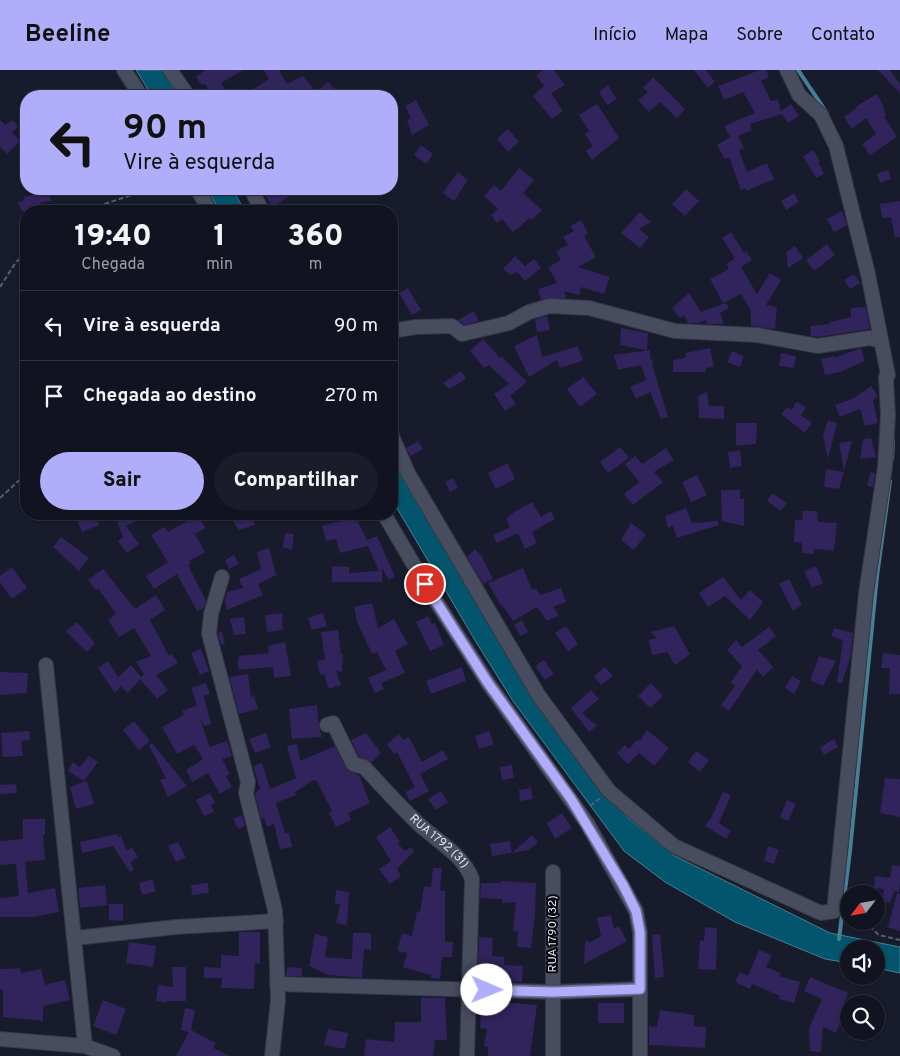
<!DOCTYPE html>
<html lang="pt">
<meta charset="utf-8">
<style>
:root{--surface:#111420;--page:#1a1d29;--text:#f1f3f6;--muted:#9c9ea5;--line:#30333e;--accent:#b0aefa}
body{margin:0;font-family:Overpass,sans-serif;background:var(--page);color:var(--text);height:100vh;display:flex;flex-direction:column;font-size:19px;white-space:nowrap}
*{box-sizing:border-box;margin:0}
p{font-size:16px;color:var(--muted)}
.icon{flex:none;width:28px;height:28px;fill:none;stroke:currentColor;stroke-width:2;stroke-linecap:round;stroke-linejoin:round}
.map{position:relative;flex:1;overflow:hidden}
.side{position:absolute;left:20px;top:135px;width:378px;height:315px;display:flex;flex-direction:column;background:var(--surface);border-radius:20px;box-shadow:0 1px 4px #0004,0 0 0 1px var(--line)}
.side>*{flex:none}
.hud{position:absolute;left:20px;top:20px;width:378px;height:105px;border-radius:20px;box-shadow:0 1px 4px #0004,0 0 0 1px var(--line);background:#b0aefa;color:#111;overflow:hidden}
.needle{width:32px;rotate:239deg}
.tools{position:absolute;left:840px;top:815px;display:grid;gap:10px}
.tools a{display:grid;place-items:center;width:45px;height:45px;border-radius:50%;background:var(--surface);box-shadow:0 1px 4px #0004,0 0 0 1px var(--line);font-size:25px}
.pin{position:absolute;display:grid;place-items:center;width:42px;height:42px;color:#fff;margin:-21px;border:2px solid #fff;border-radius:50%;box-shadow:0 1px 5px #0007}
.me{position:absolute;width:55px;margin:-28px;rotate:91deg;stroke-linejoin:round;filter:drop-shadow(0 0 4px #0008)}
.turn{display:flex;align-items:center;gap:18px;height:105px;padding:0 20px;font-size:22px}
.turn .icon{width:65px;height:65px;stroke-width:2.5}
.turn b{display:block;font-size:35px;line-height:42px}
.eta{display:flex;justify-content:space-evenly;align-items:center;height:85px;text-align:center}
.eta b{font-size:30px;font-weight:800;line-height:35px}
.button{display:flex;gap:10px;margin-top:auto;padding:10px 20px}
.button a{flex:1;height:58px;border-radius:30px;background:var(--accent);color:#111;font-size:20px;font-weight:800;line-height:58px;text-align:center}
.button a+a{background:var(--page);color:var(--text)}
ul{padding:0;list-style:none}
li{display:flex;align-items:center;gap:15px;height:70px;padding:0 20px;border-top:1px solid var(--line)}
li div{flex:1}
li b{display:block;font-size:19px}
li em{font-style:normal}
header{display:flex;align-items:center;gap:30px;box-sizing:border-box;height:70px;padding:0 25px;background:var(--accent);color:#111}
header strong{font-size:24px}
nav{display:flex;gap:28px;margin-inline-start:auto;font-size:18px}
.map>svg:first-child{display:block}
.water{fill:#02556d;stroke:#458094}
.lines{fill:none;stroke-linecap:round;stroke-linejoin:round}
.stream{stroke:#458094;stroke-width:4}
.building{fill:#31235c}
.street-casing{stroke:#353644;stroke-width:16}
.path{stroke:#595c6b;stroke-width:2;stroke-dasharray:5 2.5;stroke-linecap:butt}
.street{stroke:#474c5e;stroke-width:14}
.route-casing{stroke:#7271a2;stroke-width:12}
.route{stroke:#b0aefa;stroke-width:9}
.labels{text-anchor:middle;dominant-baseline:central;stroke-width:4;stroke-linejoin:round;paint-order:stroke}
.street-label{font-size:12px;fill:#e1e4f0;stroke:#05060c}
</style>
<header>
<strong>Beeline</strong>
<nav><a>Início</a><a>Mapa</a><a>Sobre</a><a>Contato</a></nav>
</header>
<div class="map">
<svg width="900" height="986" viewBox="0 0 900 986">
<rect width="100%" height="100%" fill="#171b2b"/>
<!-- water -->
<g class="water">
<polygon points="136,0 162,0 178,26 152,26"/>
<polygon points="207,119 232,119 245,141 220,141"/>
<polygon points="391,389 485,547 577,686 628,748 675,786 830,863 900,877 900,903 876,898 876,879 849,879 849,893 825,889 735,852 665,812 624,781 513,631 476,572 391,428"/>
</g>
<g class="lines">
<!-- stream -->
<g class="stream">
<polyline points="798,0 827,43"/>
<polyline points="892,389 893,371"/>
<polyline points="839,869 850,781 877,506 890,411"/>
</g>
</g>
<!-- building -->
<g class="building">
<polygon points="205,0 243,0 221,13 230,26 213,26 205,14 202,15 196,7"/>
<polygon points="264,0 279,0 287,14 303,6 313,18 304,26 242,26 269,9"/>
<polygon points="543,0 554,0 565,15 551,23 563,41 552,49 533,26 544,16 536,5"/>
<polygon points="694,0 706,0 715,12 708,18"/>
<polygon points="760,0 766,0 769,7 761,11 771,31 778,30 781,41 791,34 799,46 788,53 782,44 750,54 752,60 738,66 744,78 739,81 747,102 767,93 774,109 746,121 745,118 741,120 729,87 725,89 717,75 730,67 724,56 755,43 743,22 724,30 718,16"/>
<polygon points="878,0 890,0 900,14 900,23"/>
<polygon points="653,7 685,39 677,48 660,32 649,42 638,30 648,22 643,18"/>
<polygon points="328,12 342,26 313,26"/>
<polygon points="608,15 617,29 607,35 599,22"/>
<polygon points="877,24 884,37 883,38 886,45 884,46 897,67 870,85 862,74 876,64 866,48 852,59 844,47 857,38 855,37"/>
<polygon points="416,30 429,55 412,65 407,50 411,48 405,36"/>
<polygon points="597,34 619,68 592,90 586,81 593,76 585,64 589,61 579,45"/>
<polygon points="0,50 5,55 13,50 18,57 12,62 20,71 7,84 0,77"/>
<polygon points="508,59 519,72 508,82 497,69"/>
<polygon points="421,75 433,84 426,94 414,85"/>
<polygon points="813,80 820,91 818,92 824,104 816,108 803,86"/>
<polygon points="519,98 534,110 523,123 542,140 532,150 530,148 513,162 502,149 497,153 491,145 498,139 484,126 494,115 501,121"/>
<polygon points="888,100 891,109 880,113 877,104"/>
<polygon points="458,102 468,110 454,131 443,123"/>
<polygon points="277,119 302,119 272,137 266,126"/>
<polygon points="686,119 699,131 685,146 672,134"/>
<polygon points="49,122 51,131 39,133 43,141 22,141 18,133 24,130 23,127"/>
<polygon points="794,123 799,132 786,140 781,131"/>
<polygon points="900,131 900,167 895,168 891,147 882,148 880,134"/>
<polygon points="842,141 847,155 834,162 827,149"/>
<polygon points="640,142 651,152 639,159 649,167 640,178 621,163"/>
<polygon points="581,150 588,163 584,166 596,187 578,197 610,207 604,224 581,217 579,225 564,221 566,228 541,230 538,219 557,213 548,197 561,190 556,181 568,175 563,167 574,161 571,156"/>
<polygon points="731,162 744,183 746,181 752,190 741,197 757,224 770,203 781,210 766,235 777,237 775,259 751,256 751,241 741,224 723,233 710,209 729,199 726,194 735,188 722,168"/>
<polygon points="827,174 835,185 814,201 806,190"/>
<polygon points="795,176 803,188 788,198 786,182"/>
<polygon points="515,186 525,196 534,189 541,198 525,211 517,202 510,205 503,199"/>
<polygon points="854,204 860,213 850,219 844,210"/>
<polygon points="408,218 421,240 412,245 399,223"/>
<polygon points="689,223 701,242 726,233 729,238 720,243 724,254 707,254 706,250 699,253 688,253 684,245 680,248 672,238"/>
<polygon points="866,237 870,259 818,267 811,266 810,256 830,254 830,252 851,247 851,238"/>
<polygon points="474,241 479,251 464,255 458,250"/>
<polygon points="547,246 550,260 537,262 535,249"/>
<polygon points="621,258 648,263 647,280 620,275"/>
<polygon points="537,265 542,287 578,276 583,291 560,298 557,290 529,307 514,276"/>
<polygon points="483,269 500,288 501,286 527,312 510,326 516,334 505,341 494,324 509,314 489,295 484,298 470,281"/>
<polygon points="710,278 714,297 706,298 706,302 673,302 673,290 685,288 686,283"/>
<polygon points="861,278 865,291 840,302 825,305 821,289 834,286 834,288"/>
<polygon points="650,280 650,289 652,289 653,298 668,347 661,349 650,322 636,329 630,317 646,310 641,295 618,300 614,285"/>
<polygon points="732,281 744,286 740,297 727,292"/>
<polygon points="781,283 796,286 794,298 779,296"/>
<polygon points="461,301 466,309 449,319 443,313"/>
<polygon points="583,307 597,324 580,337 567,319"/>
<polygon points="871,316 878,326 873,330 878,353 865,356 860,339 840,347 835,335 854,328"/>
<polygon points="707,322 709,336 724,336 724,349 699,348 698,326"/>
<polygon points="796,332 806,337 801,346 812,352 805,363 781,344 787,337 792,340"/>
<polygon points="828,350 837,353 828,389 823,365"/>
<polygon points="736,353 757,353 756,374 736,376"/>
<polygon points="871,368 876,387 860,389 863,369"/>
<polygon points="418,371 423,379 411,386 406,378"/>
<polygon points="852,371 844,401 839,373"/>
<polygon points="620,377 629,388 608,403 600,392"/>
<polygon points="666,378 674,390 654,402 663,412 633,435 624,424 639,412 625,394 635,386 642,394"/>
<polygon points="740,381 742,396 730,398 728,382"/>
<polygon points="508,393 515,409 496,419 488,403"/>
<polygon points="826,399 844,402 839,419 824,417"/>
<polygon points="870,402 875,403 873,417 867,416"/>
<polygon points="697,405 707,425 691,432 682,412"/>
<polygon points="453,408 458,418 450,422 445,412"/>
<polygon points="721,420 740,420 740,429 744,429 744,456 722,451"/>
<polygon points="772,423 787,433 781,441 767,431"/>
<polygon points="532,432 541,447 551,441 555,449 532,462 537,473 525,479 518,463 497,473 493,465 510,457 506,449 514,442"/>
<polygon points="686,438 692,453 718,451 719,455 677,468 673,456 668,458 665,446"/>
<polygon points="802,441 817,441 818,452 837,453 834,481 814,479 814,484 802,483 802,473 794,472 795,450 803,450"/>
<polygon points="94,444 99,455 82,462 77,450"/>
<polygon points="117,444 132,444 135,452 126,456 139,474 127,483 118,471 123,467 115,445"/>
<polygon points="230,444 252,444 255,455 238,460"/>
<polygon points="343,444 366,444 358,452 367,470 377,466 395,507 389,510 382,498 382,512 332,512 332,496 349,497 349,503 379,501 368,476 340,483 336,469 326,471 322,456 348,449"/>
<polygon points="198,445 205,458 195,464 205,482 189,491 191,494 188,495 206,531 204,538 197,541 177,504 154,519 146,506 168,492 151,465 164,457 168,462"/>
<polygon points="631,453 646,464 634,480 621,470"/>
<polygon points="285,463 294,464 292,479 283,478"/>
<polygon points="61,467 89,488 79,501 53,477"/>
<polygon points="269,478 276,505 258,514 263,525 227,540 225,529 227,522 243,518 239,509 261,499 257,482"/>
<polygon points="475,479 481,485 493,509 483,514 467,487"/>
<polygon points="234,485 239,494 229,499 225,490"/>
<polygon points="816,496 823,513 812,518 804,501"/>
<polygon points="12,497 27,518 12,529 0,512 0,506"/>
<polygon points="523,498 532,520 536,518 540,525 561,518 566,532 553,537 559,545 547,551 537,537 513,551 502,535 501,536 488,513"/>
<polygon points="103,499 135,539 156,525 165,540 150,550 169,586 172,584 178,593 156,605 168,620 157,629 140,609 128,623 121,616 115,623 98,598 108,591 118,607 131,595 141,607 144,604 136,592 151,586 134,558 119,567 108,550 116,544 98,518 96,520 88,510"/>
<polygon points="723,507 741,530 750,520 763,532 750,550 725,526 708,537 699,523"/>
<polygon points="789,509 802,535 793,541 779,514"/>
<polygon points="372,533 378,558 394,549 408,574 395,581 405,603 381,613 384,619 375,623 368,608 386,600 377,582 372,584 357,552 354,537"/>
<polygon points="282,543 283,560 267,562 265,545"/>
<polygon points="323,543 327,556 312,560 308,548"/>
<polygon points="428,546 432,554 435,553 444,575 430,581 416,552"/>
<polygon points="244,547 246,564 234,565 230,549"/>
<polygon points="522,550 528,562 520,566 514,555"/>
<polygon points="77,552 95,573 87,582 66,561"/>
<polygon points="566,556 578,574 568,581 555,563"/>
<polygon points="674,556 690,584 675,595 667,582 652,585 649,570 657,568 651,562"/>
<polygon points="769,557 776,566 758,580 773,597 763,607 757,600 729,641 721,635 735,616 731,612 742,596 727,580 736,570 742,577"/>
<polygon points="834,558 853,563 851,585 842,613 837,612 843,570 831,566"/>
<polygon points="338,560 341,584 343,584 342,602 336,601 341,615 329,619 324,604 320,605 317,591 325,589 321,562"/>
<polygon points="222,561 225,574 221,575 218,563"/>
<polygon points="285,572 291,606 274,608 273,597 239,600 237,590 239,589 239,586 269,583 268,576"/>
<polygon points="201,579 209,601 200,605 191,583"/>
<polygon points="883,583 900,585 900,624 889,624 890,598 881,598"/>
<polygon points="819,586 836,591 823,616 810,610"/>
<polygon points="544,590 554,604 545,610 535,596"/>
<polygon points="462,597 466,611 431,624 426,611"/>
<polygon points="605,597 613,606 601,615 594,606"/>
<polygon points="0,602 28,603 27,623 0,625"/>
<polygon points="248,604 251,627 254,626 258,639 239,644 229,607"/>
<polygon points="792,606 801,611 794,624 785,618"/>
<polygon points="206,613 210,624 204,626 211,654 204,656 199,646 210,677 227,671 232,686 222,689 230,704 226,706 232,717 220,724 208,703 192,712 186,700 203,689 194,675 177,684 162,657 184,645 182,641 197,635 191,618"/>
<polygon points="651,613 663,626 650,638 638,626"/>
<polygon points="591,620 599,629 582,643 597,656 589,662 571,638"/>
<polygon points="317,635 319,657 322,667 292,669 289,639"/>
<polygon points="134,651 150,671 139,680 123,660"/>
<polygon points="647,660 669,678 654,696 639,683 628,694 617,683 625,675 629,679 638,669 640,671"/>
<polygon points="29,661 30,670 21,671 23,686 3,687 1,663"/>
<polygon points="489,661 494,674 479,679 475,666"/>
<polygon points="266,663 271,677 255,683 249,669"/>
<polygon points="366,663 381,683 372,692 359,687 351,670"/>
<polygon points="399,664 403,670 409,667 422,692 443,680 448,689 420,704 429,721 410,731 405,722 415,717 397,682 394,684 387,674"/>
<polygon points="834,669 838,677 824,685 820,677"/>
<polygon points="152,673 187,716 168,727 160,710 166,708 149,676"/>
<polygon points="297,674 300,691 335,676 347,700 359,705 370,733 348,743 351,750 336,757 329,743 332,741 316,710 312,711 295,722 296,725 276,733 285,763 289,763 292,777 280,779 274,754 267,757 264,748 261,749 255,723 260,719 253,696 262,693 270,719 296,708 287,676"/>
<polygon points="696,681 709,690 700,702 688,692"/>
<polygon points="89,686 98,692 84,711 68,701 73,692 80,697"/>
<polygon points="512,695 514,708 502,710 500,697"/>
<polygon points="885,708 900,709 900,747 880,743"/>
<polygon points="87,711 94,734 76,739 70,717"/>
<polygon points="16,714 17,723 0,724 0,715"/>
<polygon points="531,718 533,729 520,731 519,720"/>
<polygon points="441,721 448,732 436,740 428,729"/>
<polygon points="723,722 731,725 719,753 731,761 726,769 705,756 711,748"/>
<polygon points="210,723 215,733 211,735 214,742 204,746 196,730"/>
<polygon points="787,730 796,734 788,751 780,747"/>
<polygon points="562,743 572,758 555,769 547,753"/>
<polygon points="242,745 245,756 238,759 233,749"/>
<polygon points="23,749 45,749 45,765 43,765 45,790 25,792 28,823 55,818 59,842 33,847 0,847 0,828 19,826 16,794 0,795 0,771 23,769"/>
<polygon points="390,757 400,772 398,774 405,781 411,777 414,781 397,799 401,806 390,814 379,799 391,791 376,767"/>
<polygon points="117,764 118,767 121,766 127,781 132,777 138,787 131,792 134,800 130,802 113,776 82,783 80,772"/>
<polygon points="532,765 538,772 529,780 512,783"/>
<polygon points="510,771 512,783 492,786 490,774"/>
<polygon points="178,772 186,788 176,792 168,776"/>
<polygon points="768,776 779,780 774,794 764,791"/>
<polygon points="892,795 900,796 900,813 899,822 894,821 890,833 881,831 884,819 874,818 875,806 890,808"/>
<polygon points="433,798 442,798 440,821 445,821 445,872 453,872 452,887 442,887 440,909 431,908 431,905 403,897 407,883 397,881 402,863 412,866 417,841 420,842 424,816 431,817"/>
<polygon points="152,809 156,821 142,825 139,813"/>
<polygon points="501,811 536,813 535,845 531,878 517,877 518,862 513,861 516,832 502,833 502,829 480,828 481,813 501,813"/>
<polygon points="208,813 209,823 192,825 191,815"/>
<polygon points="105,815 107,835 80,838 78,818"/>
<polygon points="336,820 349,822 347,855 336,853 340,834 335,834"/>
<polygon points="897,823 900,824 900,861 888,857"/>
<polygon points="109,834 123,834 123,851 109,850"/>
<polygon points="611,845 614,859 619,856 627,871 584,894 585,871 591,872 601,866 597,848"/>
<polygon points="705,857 717,858 716,900 698,899 700,870 704,871"/>
<polygon points="239,862 260,862 260,894 255,893 254,919 221,918 222,908 204,908 204,897 221,898 221,885 239,886"/>
<polygon points="353,863 371,863 371,880 364,879 362,908 328,905 309,896 315,864 328,867 325,887 349,889 352,889"/>
<polygon points="660,864 664,907 655,908 652,865"/>
<polygon points="479,867 493,868 492,886 504,887 504,895 523,896 522,912 491,910 492,899 478,899"/>
<polygon points="129,872 156,876 153,897 126,893"/>
<polygon points="759,880 772,885 766,897 781,903 779,906 800,912 794,933 779,929 780,926 752,914 750,919 735,912 740,902 748,906"/>
<polygon points="172,897 186,897 186,931 167,931 166,933 156,931 158,915 173,917"/>
<polygon points="287,897 302,898 302,906 286,906"/>
<polygon points="20,898 21,903 41,899 45,915 65,910 70,930 43,936 43,951 3,947 3,919 0,919 0,899"/>
<polygon points="810,907 848,923 840,943 844,945 836,963 823,957 821,982 810,981 809,958 822,929 804,921"/>
<polygon points="421,928 445,928 447,970 435,970 433,986 364,986 366,969 394,972 395,952 421,952"/>
<polygon points="103,930 126,939 116,965 93,956"/>
<polygon points="482,930 537,935 530,986 488,986 488,977 484,976 487,959 480,958"/>
<rect x="598" y="933" width="26" height="20"/>
<polygon points="185,938 195,940 191,960 216,973 213,978 229,986 176,986 189,962 181,960"/>
<polygon points="660,940 694,945 694,956 706,957 705,978 649,975 649,956 657,957"/>
<polygon points="328,959 348,963 345,979 324,975"/>
</g>
<g class="lines">
<!-- street casing -->
<g class="street-casing">
<g id="street">
<polyline points="124,0 141,26"/>
<polyline points="170,0 188,26"/>
<polyline points="197,119 210,141"/>
<polyline points="251,119 262,141"/>
<polyline points="391,261 416,257 452,256 462,264 509,253 529,242 550,236 589,238 675,261 757,265 818,276 870,268 881,271"/>
<polyline points="391,364 408,403 539,626 609,721 674,776 821,843 834,841 866,523 885,397 888,346 886,307 888,305 868,204 836,76 821,45 799,25 787,0"/>
<polyline points="384,444 425,514 488,613 587,753 636,841 640,862 640,986"/>
<polyline points="222,507 211,544 209,564 248,712 246,723 275,840 278,930 272,986"/>
<polyline points="46,595 85,976"/>
<path id="s1" d="M327,655l6,-2 20,41 11,3c19,20 37,41 57,59 19,17 42,29 51,53l-5,177"/>
<polyline points="553,802 553,986"/>
<polyline points="75,868 176,857 276,851"/>
<polyline points="277,914 553,922 640,919"/>
<polyline points="0,969 85,976 113,986"/>
</g>
</g>
<!-- path -->
<g class="path">
<polyline points="83,141 150,119"/>
<polyline points="0,217 16,192 26,184"/>
<polyline points="0,428 26,404"/>
<polyline points="590,736 600,728"/>
<polyline points="864,851 879,865 900,870"/>
</g>
<!-- street -->
<use href="#street" class="street"/>
</g>
<g class="lines">
<!-- route casing -->
<g class="route-casing">
<polyline id="route" points="425,514 488,613 571,729 623,815 636,841 640,862 640,919 553,922 487,920"/>
</g>
<!-- route -->
<use href="#route" class="route"/>
</g>
<g class="labels">
<!-- street labels -->
<g class="street-label">
<text stroke="none"><textPath href="#s1" startOffset="169">RUA 1792 (31)</textPath></text>
<text transform="translate(553 864) rotate(-90)">RUA 1790 (32)</text>
</g>
</g>
</svg>
<div class="tools">
<a><svg class="needle" viewBox="-14 -14 28 28"><path d="M0-13l5 13h-10z" fill="#e53935"/><path d="M0 13l5-13h-10z" fill="#9c9ea5"/></svg></a>
<a><svg class="icon" aria-label="sound" viewBox="0 0 24 24"><path d="M4 9h4l5-4v14l-5-4H4zM17 9q2 3 0 6"/></svg></a>
<a><svg class="icon" aria-label="search" viewBox="0 0 24 24"><circle cx="10" cy="10" r="6"/><path d="M15 15l6 6"/></svg></a>
</div>
<div class="pin" style="left:425px;top:514px;background:#d93025"><svg class="icon" aria-label="arrive" viewBox="0 0 24 24"><path d="M6 21V4h12l-3 4 3 4H6"/></svg></div>
<svg class="me" style="left:487px;top:920px" viewBox="-20 -20 40 40"><circle r="19" fill="#fff"/><path d="M0-13L10 11 0 6-10 11z" fill="#b0aefa"/></svg>
<div class="hud">
<div class="turn"><svg class="icon" aria-label="left" viewBox="0 0 24 24"><path d="M17 20v-9H6M10 6l-5 5 5 5"/></svg><div><b>90 m</b>Vire à esquerda</div></div>
</div>
<section class="side">
<div class="eta">
<div><b>19:40</b><p>Chegada</p></div>
<div><b>1</b><p>min</p></div>
<div><b>360</b><p>m</p></div>
</div>
<ul>
<li><svg class="icon" aria-label="left" viewBox="0 0 24 24"><path d="M17 20v-9H6M10 6l-5 5 5 5"/></svg><div><b>Vire à esquerda</b></div><em>90 m</em></li>
<li><svg class="icon" aria-label="arrive" viewBox="0 0 24 24"><path d="M6 21V4h12l-3 4 3 4H6"/></svg><div><b>Chegada ao destino</b></div><em>270 m</em></li>
</ul>
<div class="button"><a>Sair</a><a>Compartilhar</a></div>
</section>
</div>
